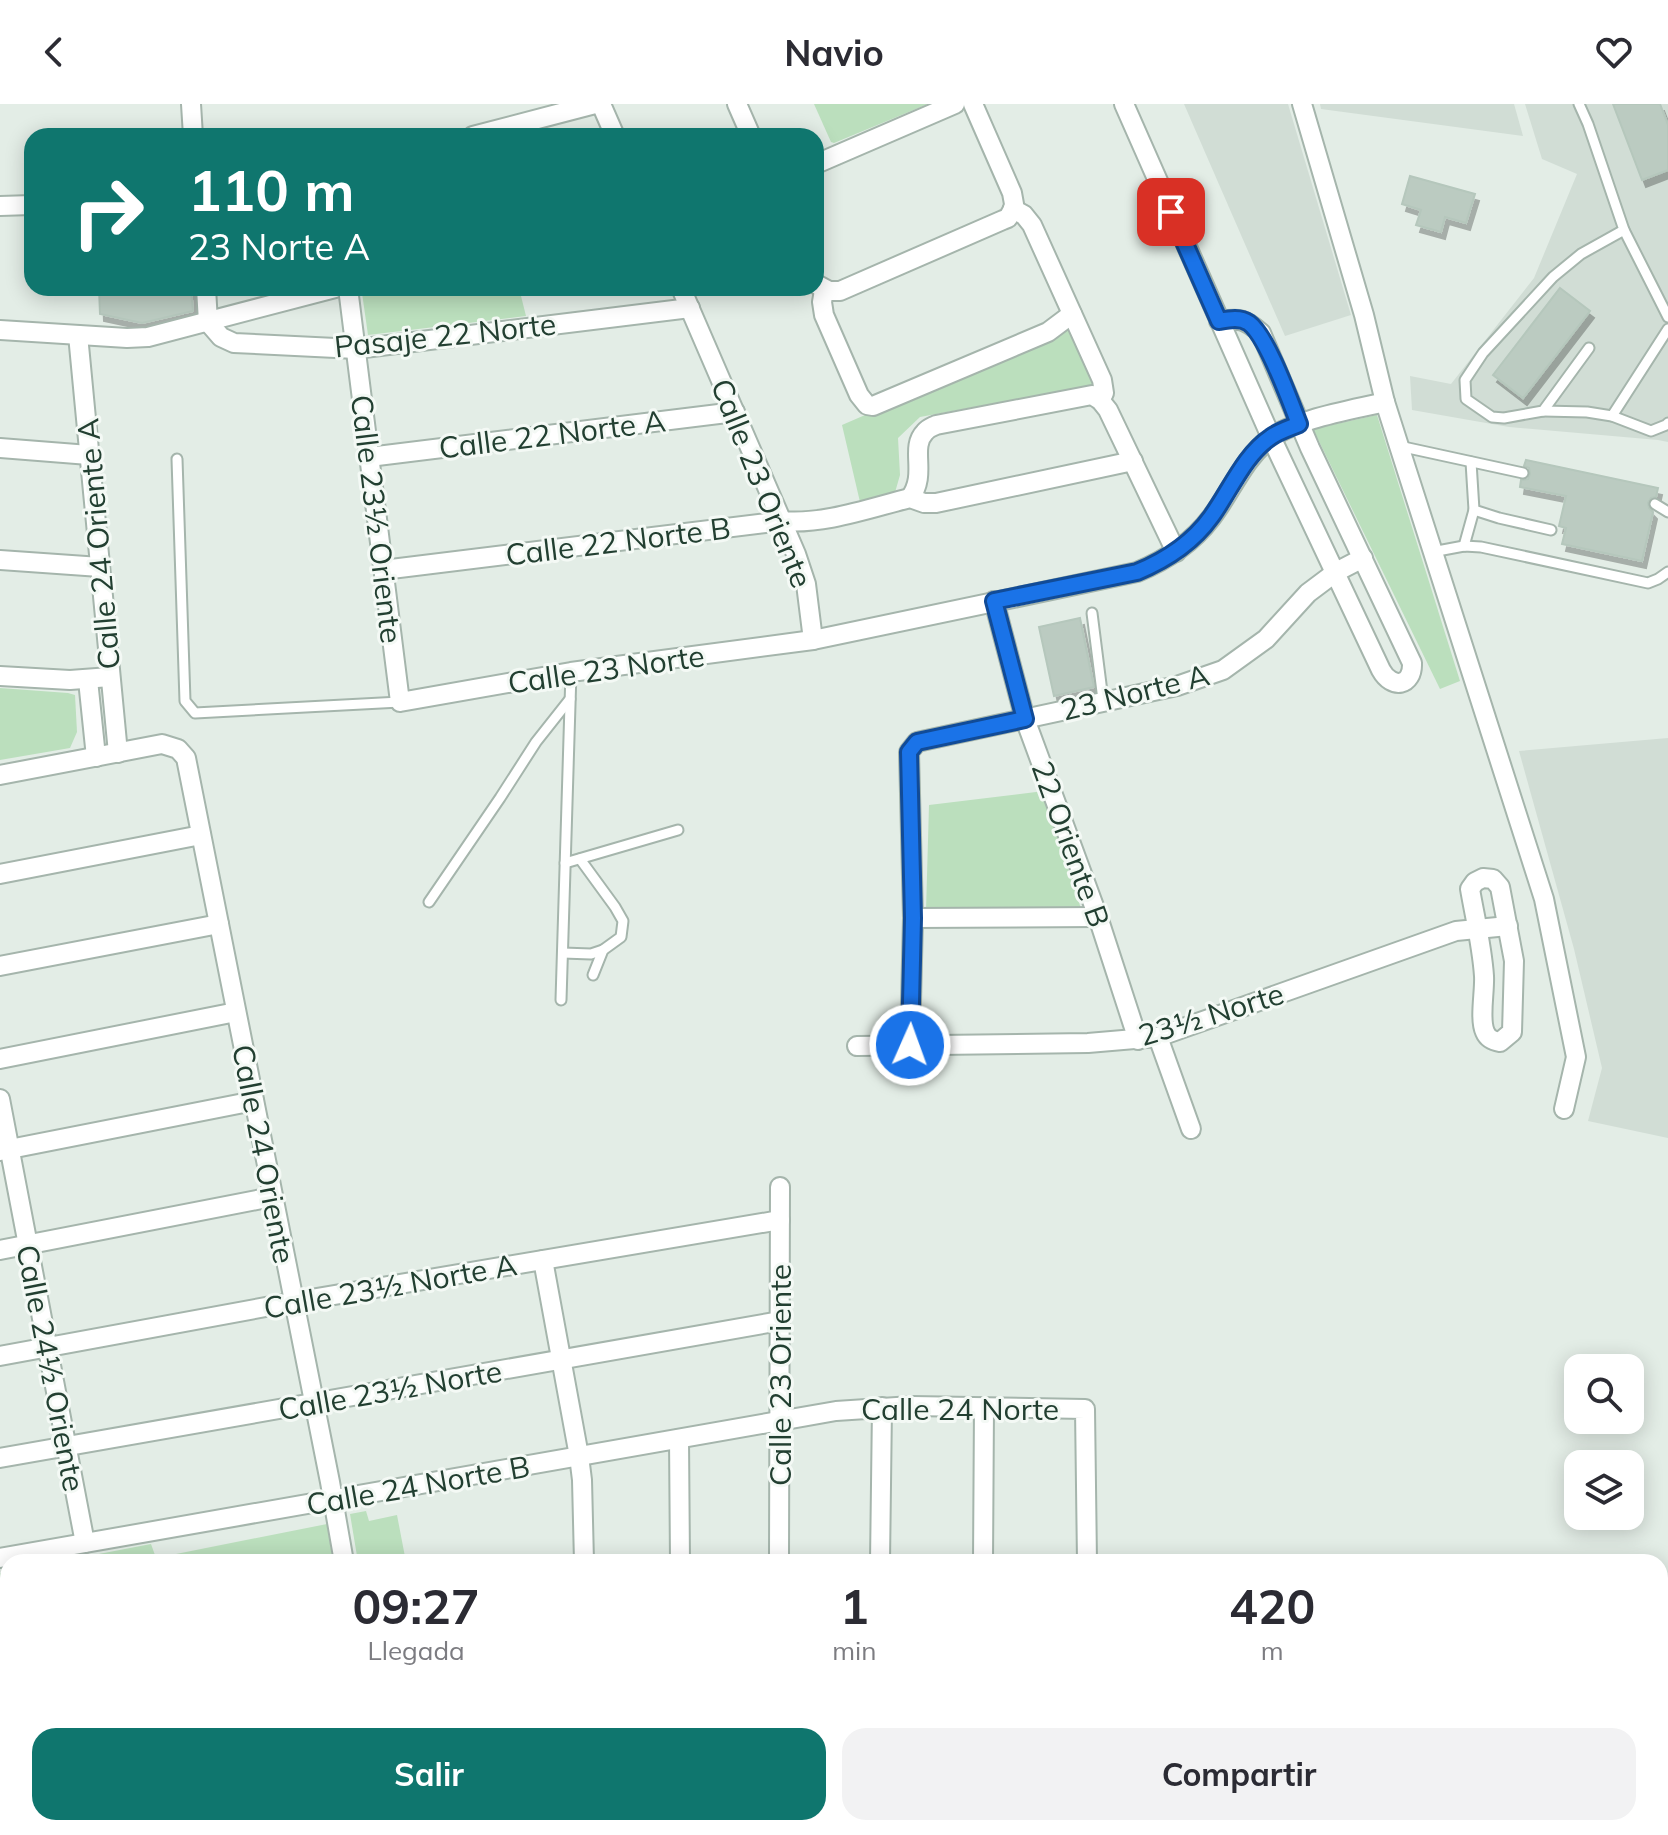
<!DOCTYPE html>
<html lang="es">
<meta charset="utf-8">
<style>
:root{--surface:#fff;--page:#f2f2f3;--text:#2b2b33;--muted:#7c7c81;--accent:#0f766e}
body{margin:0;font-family:Mulish,sans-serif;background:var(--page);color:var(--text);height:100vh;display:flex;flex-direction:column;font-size:30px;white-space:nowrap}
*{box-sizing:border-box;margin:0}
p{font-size:26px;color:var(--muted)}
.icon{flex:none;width:44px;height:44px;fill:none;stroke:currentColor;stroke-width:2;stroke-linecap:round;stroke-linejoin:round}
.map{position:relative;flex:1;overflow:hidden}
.side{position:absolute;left:0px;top:1450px;width:1668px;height:282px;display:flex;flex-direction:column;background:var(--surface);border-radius:24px 24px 0 0;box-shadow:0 4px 20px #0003}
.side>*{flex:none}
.hud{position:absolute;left:24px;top:24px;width:800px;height:168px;border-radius:24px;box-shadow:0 4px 20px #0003;background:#0f766e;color:#fff;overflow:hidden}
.fabs{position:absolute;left:1564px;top:1250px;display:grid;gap:16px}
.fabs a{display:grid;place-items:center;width:80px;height:80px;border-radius:16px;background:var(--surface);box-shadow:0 4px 20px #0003;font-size:40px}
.pin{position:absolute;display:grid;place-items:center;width:68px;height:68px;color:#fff;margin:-34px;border-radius:16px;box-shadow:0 4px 12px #0006}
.me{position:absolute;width:88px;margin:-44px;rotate:2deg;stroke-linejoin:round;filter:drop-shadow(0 0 6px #0008)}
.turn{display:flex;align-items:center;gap:28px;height:168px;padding:0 32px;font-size:36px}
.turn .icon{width:104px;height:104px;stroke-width:2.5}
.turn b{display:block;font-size:56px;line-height:68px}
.eta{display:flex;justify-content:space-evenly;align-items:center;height:136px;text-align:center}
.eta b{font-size:48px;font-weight:700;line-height:56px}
.cta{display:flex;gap:16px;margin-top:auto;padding:16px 32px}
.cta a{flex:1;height:92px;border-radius:24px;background:var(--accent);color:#fff;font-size:32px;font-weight:700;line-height:92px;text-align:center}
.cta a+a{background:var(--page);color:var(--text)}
header{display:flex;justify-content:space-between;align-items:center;height:104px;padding:0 32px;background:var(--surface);font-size:36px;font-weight:700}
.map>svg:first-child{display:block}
.built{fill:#d1ddd5}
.green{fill:#bbdfbd}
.building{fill:#bbcbc1;stroke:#b5c7bc;stroke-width:2;filter:url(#shadow)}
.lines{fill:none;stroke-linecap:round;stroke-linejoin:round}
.lane-casing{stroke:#a5b5ac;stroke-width:13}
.street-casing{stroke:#a5b5ac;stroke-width:22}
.lane{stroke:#fff;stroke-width:9}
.street{stroke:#fff;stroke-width:18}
.route-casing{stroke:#114b97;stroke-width:20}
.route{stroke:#1a73e8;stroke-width:14}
.labels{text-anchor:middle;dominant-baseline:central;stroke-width:6;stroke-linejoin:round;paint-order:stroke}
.street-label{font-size:30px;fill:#223f31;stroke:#f4f9f5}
</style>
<header><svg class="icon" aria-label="back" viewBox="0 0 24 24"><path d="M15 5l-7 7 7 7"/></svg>Navio<svg class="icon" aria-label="heart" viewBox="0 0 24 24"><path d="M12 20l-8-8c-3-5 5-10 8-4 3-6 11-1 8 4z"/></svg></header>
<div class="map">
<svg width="1668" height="1731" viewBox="0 0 1668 1731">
<defs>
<filter id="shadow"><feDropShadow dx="4" dy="7" stdDeviation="0" flood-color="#0004"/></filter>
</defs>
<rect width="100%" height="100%" fill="#e3ede6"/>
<!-- built -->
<g class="built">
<polygon points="1184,0 1288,0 1351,211 1285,232"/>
<polygon points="1320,0 1514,0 1523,32 1321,5"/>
<polygon points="1525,0 1668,0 1668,338 1658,336 1509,323 1412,306 1410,272 1451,280 1534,174 1577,70 1542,55"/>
<polygon points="1668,634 1668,1034 1588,1017 1602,964 1574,845 1519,647"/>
</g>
<!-- green -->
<g class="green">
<polygon points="814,0 928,0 834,39 831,38"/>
<polygon points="382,184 519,184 526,212 368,231 362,189"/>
<polygon points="1068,223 1095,281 920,313 898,334 900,371 894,392 860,398 842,321"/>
<polygon points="1377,311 1460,577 1440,585 1313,325"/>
<polygon points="0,584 68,589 75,591 77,628 70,644 0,656"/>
<polygon points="1044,687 1082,808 926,807 929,701"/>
<polygon points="366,1407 369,1417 397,1411 406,1458 358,1458 350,1410"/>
<polygon points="327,1420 333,1458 57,1458 151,1440 156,1454"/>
<polygon points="8,1467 8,1576 0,1577 0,1469"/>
</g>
<!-- building -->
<g class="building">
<polygon points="1613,0 1660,0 1668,21 1668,66 1642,76"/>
<polygon points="1410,72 1475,90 1466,119 1445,113 1441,128 1416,121 1421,106 1402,100"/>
<polygon points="99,184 191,184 193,207 142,219 100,210"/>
<polygon points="1560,184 1590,207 1523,294 1493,271"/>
<polygon points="1526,356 1658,384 1656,393 1651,394 1648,399 1649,404 1653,408 1642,457 1562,440 1566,424 1559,422 1566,392 1520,383 1521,376 1528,375 1530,370 1529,364 1524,362"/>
<polygon points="1080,514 1094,583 1054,592 1039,523"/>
</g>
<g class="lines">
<!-- lane casing -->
<g class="lane-casing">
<g id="lane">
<polyline points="1579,0 1588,20 1624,126 1581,150 1553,173 1483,249 1465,276 1466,295 1492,313 1504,314 1543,307 1589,244"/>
<polyline points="1624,126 1668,213"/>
<polyline points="1543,307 1587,308 1612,312 1651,327 1666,321 1668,319"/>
<polyline points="1612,312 1668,225"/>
<polyline points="1399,342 1523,369"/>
<polyline points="177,355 185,597 195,609 400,598"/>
<polyline points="1471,358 1474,406 1499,414 1551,426"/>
<polyline points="1655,400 1668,408"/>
<polyline points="1464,442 1474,406"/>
<polyline points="1432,448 1464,442 1481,443 1648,479 1658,475 1668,468"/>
<polyline points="1092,509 1103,596 1100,599"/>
<polyline points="580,755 615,803 623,817 621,833 603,846 593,871"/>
<polyline points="565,759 678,726"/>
<polyline points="429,798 500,694 536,638 570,595"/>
<polyline points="563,849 591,850 603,846"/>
<polyline points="561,896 571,568"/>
</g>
</g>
<!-- street casing -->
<g class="street-casing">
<g id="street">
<polyline points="191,0 193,32"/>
<polyline points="601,0 615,32"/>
<polyline points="737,0 751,32"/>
<polyline points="973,0 1012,89 1014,100 1013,105"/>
<path d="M1124,0l147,333 110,233c11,20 32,16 31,-7l-102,-215 -49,-115c-16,-14 -21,-15 -42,-12"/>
<polyline points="1302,0 1364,211 1385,298 1399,342 1544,795 1576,953 1564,1005"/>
<polyline points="473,32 595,0"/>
<polyline points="816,60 955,0"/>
<polyline points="0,102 32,101"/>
<polyline points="1013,105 1024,111 1032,121 1102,276 1104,289 1100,296"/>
<polyline points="816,180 829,187 840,187 1003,116 1008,114 1013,105"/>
<polyline points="206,184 208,218"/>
<path d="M348,184l52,414 171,-30 242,-32 324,-68c29,-12 55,-29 74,-54 20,-26 32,-58 58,-79 26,-20 83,-29 116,-37"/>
<polyline points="681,184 796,450 806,480 813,536"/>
<polyline points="824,186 822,198 824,211 859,291 867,301 873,302 1048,228 1072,210"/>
<polyline points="208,218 221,233 234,239 356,245 690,204"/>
<polyline points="0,226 127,234 148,233 335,184"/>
<polyline points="78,231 118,649"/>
<polyline points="0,344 89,351"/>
<polyline points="369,353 735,308"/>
<path d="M910,394c18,-24 -1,-50 15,-66 3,-4 7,-5 11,-7l156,-30 8,5 8,10 68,142"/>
<polyline points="0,456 100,463"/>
<path d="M383,466l399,-49c41,4 88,-13 128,-23l14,5h12l197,-42"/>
<polyline points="994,497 1025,615 1098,813 1138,936"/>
<polyline points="0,572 70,576 110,573"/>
<polyline points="88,576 96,653"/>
<polyline points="0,671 162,640 178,645 186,654 330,1378 344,1458"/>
<polyline points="0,770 201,731"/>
<path d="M1483,774l10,1 7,8 14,74 -2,71 -12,10c-7,-1 -12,-3 -15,-10 -6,-13 0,-41 -1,-56 -2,-30 -9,-58 -14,-87l5,-7z"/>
<polyline points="913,814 1098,813"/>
<polyline points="0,862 219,820"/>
<polyline points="1158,933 1191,1025"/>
<polyline points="910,941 913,814 909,648 917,638 1177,582 1223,566 1266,535 1308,489 1336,468 1363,454"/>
<polyline points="857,942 1088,939 1158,933 1456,827 1508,822"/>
<polyline points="0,955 236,908"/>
<polyline points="0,995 85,1439"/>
<polyline points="0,1047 254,997"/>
<polyline points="0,1146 272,1093"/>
<polyline points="543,1156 579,1352 582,1376 584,1458"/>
<polyline points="0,1252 293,1198 780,1116"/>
<polyline points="679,1335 680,1458"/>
<polyline points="0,1354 780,1217"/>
<polyline points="0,1454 836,1307 912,1302 1085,1305 1087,1458"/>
<polyline points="779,1458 780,1083"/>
<polyline points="880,1458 882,1303"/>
<polyline points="983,1458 984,1303"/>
<polyline points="0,1585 8,1584"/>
<polyline points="0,1686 8,1685"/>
<polyline points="134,1724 135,1731"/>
<polyline points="381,1724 381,1731"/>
<polyline points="1091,1724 1091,1731"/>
<polyline points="444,1731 503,1724"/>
<polyline points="875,1731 875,1724"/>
<polyline points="979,1731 979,1724"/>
</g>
</g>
<!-- lane -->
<use href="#lane" class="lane"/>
<!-- street -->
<use href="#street" class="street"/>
</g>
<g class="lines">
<!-- route casing -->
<g class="route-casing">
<path id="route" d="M910,941l3,-127 -4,-166 8,-10 108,-23 -31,-118 143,-29c29,-12 56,-30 74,-55 19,-26 33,-62 60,-80 8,-6 19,-9 28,-13 -9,-23 -32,-88 -50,-101 -9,-6 -19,-4 -30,-2l-48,-109"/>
</g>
<!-- route -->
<use href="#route" class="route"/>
</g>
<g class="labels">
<!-- street labels -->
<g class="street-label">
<text transform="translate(445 231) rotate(-6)">Pasaje 22 Norte</text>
<text transform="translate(552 330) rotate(-7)">Calle 22 Norte A</text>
<text transform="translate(762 379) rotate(68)">Calle 23 Oriente</text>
<text transform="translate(377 415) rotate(83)">Calle 23½ Oriente</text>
<text transform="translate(618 437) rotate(-7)">Calle 22 Norte B</text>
<text transform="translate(98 440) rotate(-95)">Calle 24 Oriente A</text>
<text transform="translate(606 565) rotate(-8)">Calle 23 Norte</text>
<text transform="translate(1135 588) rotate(-14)">23 Norte A</text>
<text transform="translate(1071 740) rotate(70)">22 Oriente B</text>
<text transform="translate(1211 910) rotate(-17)">23½ Norte</text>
<text transform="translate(264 1050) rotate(79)">Calle 24 Oriente</text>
<text transform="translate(390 1182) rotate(-10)">Calle 23½ Norte A</text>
<text transform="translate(51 1264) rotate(79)">Calle 24½ Oriente</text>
<text transform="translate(780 1271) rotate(-90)">Calle 23 Oriente</text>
<text transform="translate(390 1286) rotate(-10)">Calle 23½ Norte</text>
<text x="960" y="1305">Calle 24 Norte</text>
<text transform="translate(418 1381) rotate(-10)">Calle 24 Norte B</text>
</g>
</g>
</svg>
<div class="fabs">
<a><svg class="icon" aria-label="search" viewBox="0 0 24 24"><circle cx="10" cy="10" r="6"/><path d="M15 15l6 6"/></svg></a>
<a><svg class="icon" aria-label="layers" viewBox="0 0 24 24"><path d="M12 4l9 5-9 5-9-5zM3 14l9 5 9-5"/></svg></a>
</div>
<div class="pin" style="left:1171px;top:108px;background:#d93025"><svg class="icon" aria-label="arrive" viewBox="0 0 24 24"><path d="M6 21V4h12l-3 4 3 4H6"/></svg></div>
<svg class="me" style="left:910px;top:941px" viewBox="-20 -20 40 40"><circle r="17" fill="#1a73e8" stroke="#fff" stroke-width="3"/><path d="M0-11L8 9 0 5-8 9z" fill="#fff"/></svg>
<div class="hud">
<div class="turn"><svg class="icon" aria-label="right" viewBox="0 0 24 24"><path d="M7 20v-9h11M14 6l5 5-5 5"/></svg><div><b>110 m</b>23 Norte A</div></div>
</div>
<section class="side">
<div class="eta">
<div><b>09:27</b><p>Llegada</p></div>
<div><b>1</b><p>min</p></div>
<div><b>420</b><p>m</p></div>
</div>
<div class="cta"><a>Salir</a><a>Compartir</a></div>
</section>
</div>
